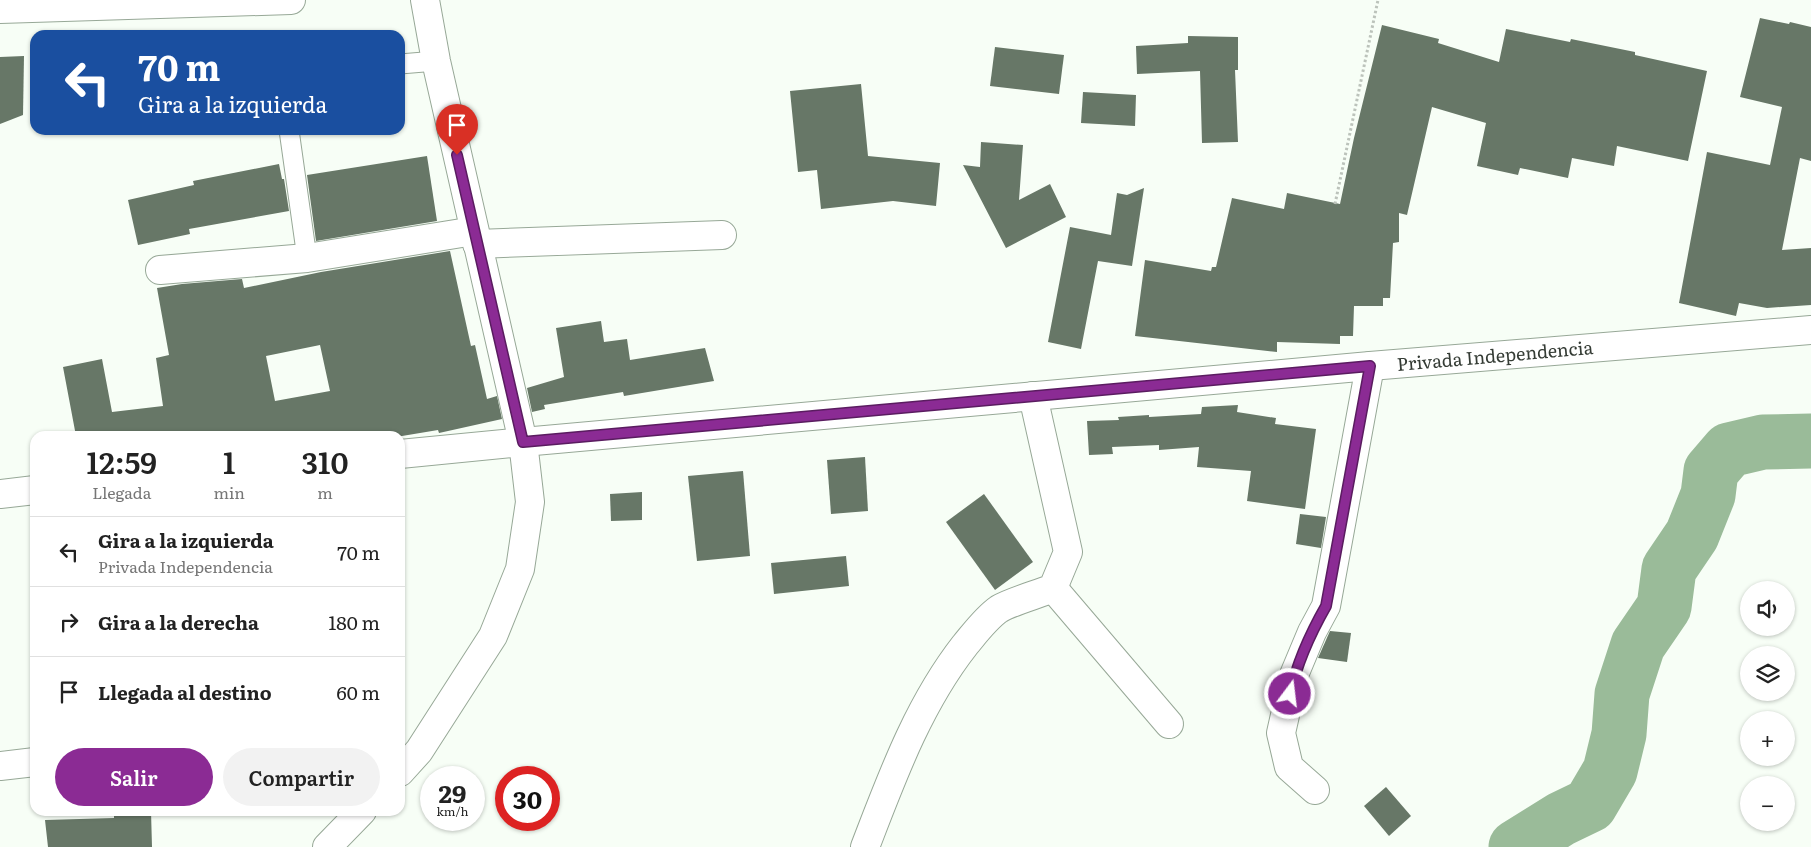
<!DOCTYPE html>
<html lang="es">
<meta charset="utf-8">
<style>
:root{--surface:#fff;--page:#f2f2f2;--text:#222;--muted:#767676;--line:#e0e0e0;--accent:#8b2b94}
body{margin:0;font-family:Literata,serif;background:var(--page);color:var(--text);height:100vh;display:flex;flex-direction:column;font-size:19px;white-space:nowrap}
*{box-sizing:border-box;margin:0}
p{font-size:16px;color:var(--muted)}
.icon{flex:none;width:28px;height:28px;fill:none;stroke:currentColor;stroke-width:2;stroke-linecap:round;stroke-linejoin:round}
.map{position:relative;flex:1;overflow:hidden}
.sheet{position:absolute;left:30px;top:431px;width:375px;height:385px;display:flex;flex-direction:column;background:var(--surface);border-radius:15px;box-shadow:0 1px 4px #0004}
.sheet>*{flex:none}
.banner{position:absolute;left:30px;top:30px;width:375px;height:105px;border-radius:15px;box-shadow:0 1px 4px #0004;background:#1a4fa0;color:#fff;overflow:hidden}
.controls{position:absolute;left:1740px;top:581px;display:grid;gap:10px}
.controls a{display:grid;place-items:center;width:55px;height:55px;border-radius:50%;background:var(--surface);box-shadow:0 1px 4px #0004;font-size:25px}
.speed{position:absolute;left:420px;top:766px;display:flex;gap:10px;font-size:25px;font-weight:700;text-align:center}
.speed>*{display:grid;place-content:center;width:65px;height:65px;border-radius:50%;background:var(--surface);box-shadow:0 1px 4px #0004;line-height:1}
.speed small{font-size:12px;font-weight:400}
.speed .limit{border:8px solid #d22;background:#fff;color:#111}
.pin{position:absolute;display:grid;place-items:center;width:42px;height:42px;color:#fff;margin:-51px -21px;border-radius:50% 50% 50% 0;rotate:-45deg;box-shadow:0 0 5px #0007}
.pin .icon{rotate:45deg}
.me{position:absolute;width:55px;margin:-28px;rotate:15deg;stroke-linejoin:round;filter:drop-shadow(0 0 4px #0008)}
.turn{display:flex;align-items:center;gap:18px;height:105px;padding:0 25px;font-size:22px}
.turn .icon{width:65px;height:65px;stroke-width:2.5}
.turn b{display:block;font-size:35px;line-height:42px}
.eta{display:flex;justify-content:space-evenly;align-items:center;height:85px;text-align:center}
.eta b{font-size:30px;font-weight:600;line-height:35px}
.cta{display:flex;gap:10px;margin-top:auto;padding:10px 25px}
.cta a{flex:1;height:58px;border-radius:30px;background:var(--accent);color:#fff;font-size:20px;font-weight:600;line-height:58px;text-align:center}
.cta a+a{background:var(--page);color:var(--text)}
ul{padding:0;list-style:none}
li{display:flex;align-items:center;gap:15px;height:70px;padding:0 25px;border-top:1px solid var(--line)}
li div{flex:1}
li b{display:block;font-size:19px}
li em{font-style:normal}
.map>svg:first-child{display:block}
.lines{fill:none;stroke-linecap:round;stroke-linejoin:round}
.river{stroke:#9abb99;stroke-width:55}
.building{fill:#677767;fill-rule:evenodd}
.service-casing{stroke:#97a897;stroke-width:21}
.minor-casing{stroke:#97a897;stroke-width:30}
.tertiary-casing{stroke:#97a897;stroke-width:30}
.primary-casing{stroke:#97a897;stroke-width:30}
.path{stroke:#bcc3bb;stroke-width:3;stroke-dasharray:2.5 2.5;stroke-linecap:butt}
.service{stroke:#fff;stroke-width:19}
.minor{stroke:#fff;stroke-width:28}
.tertiary{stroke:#fff;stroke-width:28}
.primary{stroke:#fff;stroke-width:28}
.route-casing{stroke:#5a1c60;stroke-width:12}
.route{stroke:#8b2b94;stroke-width:9}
.labels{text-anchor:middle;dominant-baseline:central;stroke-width:5;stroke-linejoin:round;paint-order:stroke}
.street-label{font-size:18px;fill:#353c35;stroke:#fff}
</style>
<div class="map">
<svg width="1811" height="847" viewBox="0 0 1811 847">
<rect width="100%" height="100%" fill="#f7fef6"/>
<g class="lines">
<!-- river -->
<polyline class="river" points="1516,847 1561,819 1590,805 1610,771 1619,734 1622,694 1638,645 1664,607 1669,569 1692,535 1708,495 1711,471 1729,450 1763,442 1811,441"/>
</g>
<!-- building -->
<g class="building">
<polygon points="1760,18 1789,24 1790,22 1811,27 1811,161 1800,158 1782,250 1811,248 1811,305 1767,308 1739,303 1736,316 1679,303 1707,152 1770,165 1782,107 1740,97"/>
<polygon points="1382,25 1439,39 1438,43 1499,62 1506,29 1570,42 1571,39 1635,52 1635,55 1707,71 1688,161 1617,146 1614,166 1572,158 1568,178 1520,168 1518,175 1477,166 1486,123 1432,107 1407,215 1399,213 1399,242 1393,243 1390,298 1383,298 1383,306 1354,306 1353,336 1340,336 1340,344 1277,342 1277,352 1135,336 1145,260 1211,271 1212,267 1216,267 1232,198 1284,209 1287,193 1340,204 1354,138"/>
<polygon points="1188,36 1238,37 1238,70 1235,70 1238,142 1202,143 1200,71 1137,74 1136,46 1188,43"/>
<polygon points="995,47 1064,55 1059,94 990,86"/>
<polygon points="24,56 23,115 0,124 0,57"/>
<polygon points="861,84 868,156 940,163 936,206 893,201 821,209 817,170 798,172 790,91"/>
<polygon points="1083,92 1136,95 1135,126 1081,123"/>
<polygon points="981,142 1023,145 1019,200 1050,184 1066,217 1006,248 963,165 980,167"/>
<polygon points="427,156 437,221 316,241 307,175"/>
<polygon points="279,164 282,179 284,179 289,211 189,229 190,234 138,245 128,200 194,185 193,181"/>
<polygon points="1144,188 1132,266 1098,261 1081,349 1048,342 1070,227 1111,235 1117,193 1127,195"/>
<path d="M450,251l21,95 4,-1 12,54 10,-3 5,23 -63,14 -1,-3 -36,6h-326l-13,-69 39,-8 10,53 51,-6 -7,-48 13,-3 -12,-67 25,-4 60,-5 2,9 77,-16zM320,345l10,46 -55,10 -9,-45z"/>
<polygon points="601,321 604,342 627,339 630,360 705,348 714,381 624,396 623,392 544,405 545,409 532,412 527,388 564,377 556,328"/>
<polygon points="1238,405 1237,412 1276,418 1275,424 1316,429 1305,509 1247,501 1251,471 1197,467 1199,447 1159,450 1159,445 1112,447 1113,454 1089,455 1087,421 1119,420 1118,417 1149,415 1149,417 1201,414 1202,407"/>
<polygon points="865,457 868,511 831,514 827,460"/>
<polygon points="743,471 750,556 697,561 688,476"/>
<polygon points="642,492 642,520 611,521 610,494"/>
<polygon points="984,494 1033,562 995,590 946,522"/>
<polygon points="1300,514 1326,517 1321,548 1296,544"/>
<polygon points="846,556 849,586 774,594 771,563"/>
<polygon points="1330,631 1351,633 1347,662 1318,658"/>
<polygon points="1386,787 1411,816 1389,836 1364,806"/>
<polygon points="114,811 151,811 152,847 48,847 45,820 114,818"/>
</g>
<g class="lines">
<!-- service casing -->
<g class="service-casing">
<g id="service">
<polyline points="400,64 436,61"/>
<polyline points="289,130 307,258"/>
</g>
</g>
<!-- minor casing -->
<g class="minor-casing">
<g id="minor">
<polyline points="477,244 722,235"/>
<polyline points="160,270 307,258 474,231"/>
<polyline points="523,442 1370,366 1811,330"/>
<polyline points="1053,588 1169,724"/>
<polyline points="0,766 35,762"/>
<polyline points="1315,790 1289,767 1281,733 1294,675 1312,632 1326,606 1370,366"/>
<path d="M865,847c27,-70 53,-142 100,-202 10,-12 21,-27 34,-36 11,-7 40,-15 54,-21l15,-36 -35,-156"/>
</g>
</g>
<!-- tertiary casing -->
<g class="tertiary-casing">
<g id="tertiary">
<polyline points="400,454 523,442"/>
<polyline points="0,494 35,490"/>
<polyline points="400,772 419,751 493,636 520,569 530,502 523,442 436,61 425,0"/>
<polyline points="327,847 362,811"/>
</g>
</g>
<!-- primary casing -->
<g class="primary-casing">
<polyline id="primary" points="0,9 291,0"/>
</g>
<!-- path -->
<polyline class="path" points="1335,204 1378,0"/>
<!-- service -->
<use href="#service" class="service"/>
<!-- minor -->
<use href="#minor" class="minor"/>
<!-- tertiary -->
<use href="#tertiary" class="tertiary"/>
<!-- primary -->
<use href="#primary" class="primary"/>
</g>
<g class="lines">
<!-- route casing -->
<g class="route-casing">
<path id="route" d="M457,155l66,287 847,-76 -44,240c-16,28 -29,57 -36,88"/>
</g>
<!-- route -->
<use href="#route" class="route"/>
</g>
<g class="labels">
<!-- street labels -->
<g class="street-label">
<text transform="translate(1495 355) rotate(-5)">Privada Independencia</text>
</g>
</g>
</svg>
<div class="controls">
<a><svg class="icon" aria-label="sound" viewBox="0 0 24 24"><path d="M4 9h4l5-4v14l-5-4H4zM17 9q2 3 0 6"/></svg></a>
<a><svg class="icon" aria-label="layers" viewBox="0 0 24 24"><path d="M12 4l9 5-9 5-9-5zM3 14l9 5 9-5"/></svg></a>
<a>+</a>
<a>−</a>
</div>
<div class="speed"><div>29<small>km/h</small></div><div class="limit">30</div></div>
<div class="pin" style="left:457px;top:155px;background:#d93025"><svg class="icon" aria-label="arrive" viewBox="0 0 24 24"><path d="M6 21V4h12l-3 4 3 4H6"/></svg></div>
<svg class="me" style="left:1290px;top:694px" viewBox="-20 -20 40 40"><circle r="17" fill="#8b2b94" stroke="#fff" stroke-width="3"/><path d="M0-11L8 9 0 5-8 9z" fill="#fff"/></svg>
<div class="banner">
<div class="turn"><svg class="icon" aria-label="left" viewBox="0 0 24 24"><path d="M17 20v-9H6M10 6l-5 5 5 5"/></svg><div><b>70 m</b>Gira a la izquierda</div></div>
</div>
<section class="sheet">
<div class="eta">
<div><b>12:59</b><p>Llegada</p></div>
<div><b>1</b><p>min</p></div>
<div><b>310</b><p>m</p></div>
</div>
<ul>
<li><svg class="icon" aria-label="left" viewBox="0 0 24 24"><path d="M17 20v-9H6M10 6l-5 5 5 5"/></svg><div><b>Gira a la izquierda</b><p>Privada Independencia</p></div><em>70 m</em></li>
<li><svg class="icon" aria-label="right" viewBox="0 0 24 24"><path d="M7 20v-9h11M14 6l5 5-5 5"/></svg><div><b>Gira a la derecha</b></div><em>180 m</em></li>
<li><svg class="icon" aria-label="arrive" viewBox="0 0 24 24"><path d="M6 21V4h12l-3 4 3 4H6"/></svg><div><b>Llegada al destino</b></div><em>60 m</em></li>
</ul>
<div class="cta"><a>Salir</a><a>Compartir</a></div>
</section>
</div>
